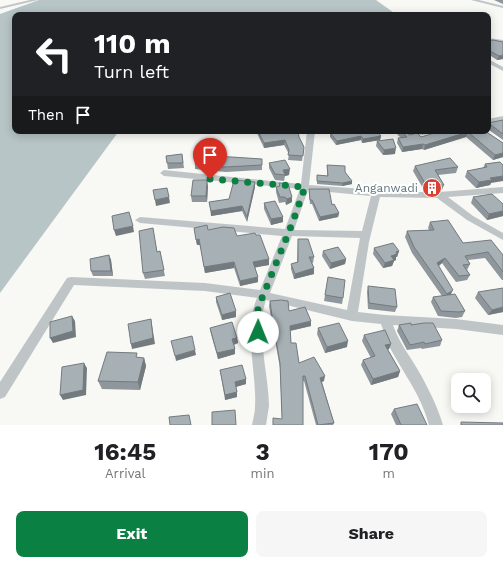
<!DOCTYPE html>
<style>
:root{--surface:#fff;--page:#f6f6f6;--text:#202124;--muted:#757577;--accent:#0b8043}
body{margin:0;font-family:"Work Sans",sans-serif;background:var(--page);color:var(--text);height:100vh;display:flex;flex-direction:column;font-size:15px;white-space:nowrap}
*{box-sizing:border-box;margin:0}
p{font-size:13px;color:var(--muted)}
.icon{flex:none;width:22px;height:22px;fill:none;stroke:currentColor;stroke-width:2;stroke-linecap:round;stroke-linejoin:round}
.map{position:relative;height:425px;overflow:hidden}
.sheet{display:flex;flex-direction:column;background:var(--surface);flex:1}
.sheet>*{flex:none}
.top-card{position:absolute;left:12px;top:12px;width:479px;height:122px;border-radius:8px;box-shadow:0 2px 10px #0003;background:#202124;color:#fff;overflow:hidden}
.controls{position:absolute;left:451px;top:373px;display:grid;gap:8px}
.controls a{display:grid;place-items:center;width:40px;height:40px;border-radius:8px;background:var(--surface);box-shadow:0 2px 10px #0003;font-size:20px}
.pin{position:absolute;display:grid;place-items:center;width:34px;height:34px;color:#fff;margin:-41px -17px;border-radius:50% 50% 50% 0;rotate:-45deg;box-shadow:0 0 4px #0007}
.pin .icon{rotate:45deg}
.me{position:absolute;width:44px;margin:-22px;rotate:1deg;stroke-linejoin:round;filter:drop-shadow(0 0 3px #0008)}
.turn{display:flex;align-items:center;gap:14px;height:84px;padding:0 16px;font-size:18px}
.turn .icon{width:52px;height:52px;stroke-width:2.5}
.turn b{display:block;font-size:28px;line-height:34px}
.then{display:flex;align-items:center;height:38px;padding:0 16px;background:#0003;gap:8px;font-size:15px}
.eta{display:flex;justify-content:space-evenly;align-items:center;height:68px;text-align:center}
.eta b{font-size:24px;font-weight:700;line-height:28px}
.primary-button{display:flex;gap:8px;margin-top:auto;padding:8px 16px}
.primary-button a{flex:1;height:46px;border-radius:8px;background:var(--accent);color:#fff;font-size:16px;font-weight:700;line-height:46px;text-align:center}
.primary-button a+a{background:var(--page);color:var(--text)}
.map>svg:first-child{display:block}
.water{fill:#b7c5c7}
.lines{fill:none;stroke-linecap:round;stroke-linejoin:round}
.minor{fill:#bfc5c7;fill-rule:evenodd}
.wall{fill:#8f979c}
.shaded-wall{fill:#747b7f}
.building{fill:#a6b0b5;stroke:#747b7f}
.route{stroke:#0b8043;stroke-width:7;stroke-dasharray:0 12.6}
.labels{text-anchor:middle;dominant-baseline:central;stroke-width:4;stroke-linejoin:round;paint-order:stroke}
.poi-label{font-size:12px;fill:#64777f;stroke:#fff;text-anchor:end}
</style>
<div class="map">
<svg width="503" height="425" viewBox="0 0 503 425">
<rect width="100%" height="100%" fill="#f8f8f5"/>
<!-- water -->
<polygon class="water" points="39,0 376,0 397,15 15,15 15,131 119,131 0,293 0,14"/>
<g class="lines">
<!-- minor -->
<g class="minor">
<polygon points="30,0 38,0 0,9 0,7"/>
<polygon points="471,0 479,0 503,6 503,8"/>
<polygon points="488,38 503,40 503,44 488,42"/>
<polygon points="488,59 503,67 503,71 488,63"/>
<polygon points="503,116 503,120 488,123 488,119"/>
<path d="M307,131h8l-6,54 96,7h34l64,-5v6l-55,4 25,19 30,17v7l-36,-20 -30,-22 -57,-1 -11,45 -11,70 27,3 71,4 47,6v10l-47,-6 -63,-4c7,20 19,33 29,52 8,15 16,31 21,48h-14c-8,-30 -25,-51 -39,-77 -4,-8 -6,-16 -9,-24l-29,-3 -86,-21c-11,29 3,76 3,106 -1,6 -2,13 -3,19h-14c1,-6 3,-12 3,-18 2,-34 -12,-77 2,-109l-52,-7 -131,-6 -69,112 -5,2v-17l67,-104 4,-1 134,6 55,7 22,-54 -142,-13 -5,-3 5,-3 145,12 15,-40 -136,-13 -4,-3 4,-3 137,14zM308,190l63,6 -9,35 -68,-1zM292,236l68,2 -13,72 -77,-17z"/>
<polygon points="423,131 438,131 434,133 408,138 404,136 405,134"/>
</g>
</g>
<!-- wall -->
<g class="wall">
<polygon points="494,0 503,0 503,4"/>
<polygon points="488,41 503,59 497,60 488,54"/>
<polygon points="503,120 503,140 489,130 488,130 488,123"/>
<polygon points="256,131 298,131 299,137 304,147 302,161 288,160 289,154 284,145 264,148"/>
<polygon points="394,131 409,131 409,132 406,133 410,135 421,137 485,131 503,143 503,157 493,160 466,137 424,150 422,149 402,152 397,143 398,138 401,138"/>
<polygon points="330,133 381,136 380,140 362,143 361,140 336,145 330,137"/>
<polygon points="377,141 395,154 383,155 376,146"/>
<polygon points="182,154 184,168 168,169 166,156"/>
<polygon points="216,158 262,159 262,170 226,172 195,169 195,164"/>
<polygon points="500,162 490,185 476,188 465,177 467,171 483,168 485,164"/>
<polygon points="269,163 289,175 285,176 284,181 275,180 269,168"/>
<polygon points="327,165 345,172 352,184 342,186 317,184 317,175 327,176"/>
<polygon points="415,166 458,167 456,173 438,175 444,185 442,190 424,190 413,171"/>
<polygon points="279,183 292,202 286,205 285,202 279,203 276,192 276,187 279,186"/>
<polygon points="208,186 207,202 192,202 191,196"/>
<polygon points="255,187 247,222 242,211 211,216 209,202 229,199"/>
<polygon points="309,189 332,205 339,213 338,217 319,221 312,204 310,204 309,193"/>
<polygon points="473,197 503,204 503,216 487,220 471,203"/>
<polygon points="264,203 283,217 283,222 271,225 264,209"/>
<polygon points="430,222 463,243 503,255 503,280 502,280 485,258 468,260 470,264 467,270 470,275 467,280 456,282 442,263 439,266 451,294 465,311 462,317 456,318 438,316 431,302 433,297 442,296 412,253 405,237 407,231 429,230 428,228"/>
<polygon points="153,228 157,252 160,251 165,276 145,279 143,273"/>
<polygon points="194,228 208,230 237,236 269,259 269,265 255,267 258,282 240,286 234,268 205,273 200,245 197,245"/>
<polygon points="298,239 314,257 313,263 312,263 314,268 314,274 294,279 291,269 291,264 297,262"/>
<polygon points="374,248 399,251 397,257 396,257 396,260 394,261 392,266 383,268 373,254"/>
<polygon points="323,251 346,259 345,264 330,269 322,256"/>
<polygon points="109,255 111,260 113,276 93,276 91,271"/>
<polygon points="328,277 343,298 342,304 324,301"/>
<polygon points="368,286 397,307 395,312 368,309 367,292"/>
<polygon points="478,292 503,312 488,315 475,298"/>
<polygon points="216,297 236,317 222,320 216,302"/>
<polygon points="270,301 289,311 311,326 290,331 291,343 299,363 324,381 322,382 334,423 333,425 316,425 304,381 303,381 303,425 282,419 280,368 275,340 271,340 270,329 271,324 272,324 269,306"/>
<polygon points="399,325 411,325 442,340 440,346 422,349 421,348 407,350 397,331"/>
<polygon points="210,328 237,338 238,343 234,345 235,354 218,359 211,334"/>
<polygon points="318,328 347,347 325,353 317,334"/>
<polygon points="364,335 391,344 389,349 388,350 400,371 398,377 371,385 361,365 363,360 371,358 362,341"/>
<polygon points="138,357 144,358 146,366 140,390 102,389 98,381"/>
<polygon points="220,370 246,379 246,384 236,387 237,397 225,400"/>
<polygon points="394,409 427,425 396,425 391,414"/>
</g>
<!-- shaded-wall -->
<g class="shaded-wall">
<polygon points="503,55 503,59 497,60 499,56"/>
<polygon points="468,132 466,137 424,150 425,145"/>
<polygon points="361,136 361,140 336,145 337,141"/>
<polygon points="381,136 380,140 362,143 363,139"/>
<polygon points="285,140 284,145 264,148 264,143"/>
<polygon points="423,144 422,149 402,152 403,147"/>
<polygon points="396,148 395,154 383,155 384,150"/>
<polygon points="503,153 503,157 493,160 495,155"/>
<polygon points="290,169 289,175 285,176 283,170"/>
<polygon points="503,176 503,181 491,183 490,185 476,188 479,182 490,178"/>
<polygon points="207,180 208,186 207,202 206,196"/>
<polygon points="352,181 352,184 342,186 343,183"/>
<polygon points="255,182 255,187 247,222 247,217"/>
<polygon points="169,197 170,203 156,206 155,200"/>
<polygon points="292,197 292,202 286,205 287,199"/>
<polygon points="242,206 242,211 211,216 211,211"/>
<polygon points="503,211 503,216 487,220 489,214"/>
<polygon points="339,213 338,217 319,221 320,217"/>
<polygon points="283,217 283,222 271,225 271,219"/>
<polygon points="133,226 134,232 116,236 114,230"/>
<polygon points="199,239 200,245 197,245 196,240"/>
<polygon points="399,251 397,257 396,257 396,260 394,261 392,266 383,268 385,263 391,256 396,252"/>
<polygon points="109,255 111,260 113,276 111,271"/>
<polygon points="445,258 442,263 435,268 437,263"/>
<polygon points="269,259 269,265 253,268 253,262"/>
<polygon points="346,259 345,264 330,269 331,263"/>
<polygon points="234,262 234,268 205,273 204,267"/>
<polygon points="314,268 314,274 294,279 295,274"/>
<polygon points="258,277 258,282 240,286 240,281"/>
<polygon points="453,290 450,296 445,299 447,294"/>
<polygon points="503,307 503,312 488,315 492,310"/>
<polygon points="236,311 236,317 222,320 222,315"/>
<polygon points="72,316 75,321 76,337 53,343 50,338"/>
<polygon points="151,319 155,344 132,349 131,344"/>
<polygon points="311,321 311,326 289,331 290,326"/>
<polygon points="237,338 238,343 232,345 232,339"/>
<polygon points="348,341 347,347 325,353 327,347"/>
<polygon points="391,344 389,349 383,351 385,345"/>
<polygon points="235,349 235,354 218,359 217,353"/>
<polygon points="195,350 196,355 176,361 175,356"/>
<polygon points="144,358 146,366 140,390 138,382"/>
<polygon points="84,363 87,368 86,395 63,400 60,395"/>
<polygon points="400,371 398,377 371,385 373,379"/>
<polygon points="325,376 324,381 319,383 320,378"/>
<polygon points="246,379 246,384 235,387 235,382"/>
<polygon points="237,392 237,397 225,400 225,395"/>
</g>
<!-- building -->
<g class="building">
<polygon points="493,40 503,42 503,55 499,56 488,50 488,41"/>
<polygon points="503,120 503,134 491,125 488,125 488,123"/>
<polygon points="258,131 298,131 299,137 304,147 303,156 288,155 289,150 285,140 264,143"/>
<polygon points="340,131 377,131 381,136 363,139 361,136 337,141 330,133"/>
<polygon points="401,131 405,131 405,132 410,135 417,133 421,137 441,131 485,131 503,143 503,153 495,155 468,132 425,145 423,144 403,147 398,138 407,137"/>
<polygon points="393,139 396,148 384,150 377,141"/>
<polygon points="182,154 183,163 167,163 166,156"/>
<polygon points="198,156 216,158 216,156 262,159 262,165 225,167 195,164"/>
<polygon points="450,158 458,167 435,170 444,185 426,185 415,166"/>
<polygon points="285,160 290,169 283,170 285,175 275,174 269,163"/>
<polygon points="500,162 503,165 503,176 490,178 492,180 479,182 467,171 487,167 485,164"/>
<polygon points="327,165 345,166 345,172 352,181 343,183 317,181 317,175 328,176"/>
<polygon points="193,180 207,180 206,196 191,196"/>
<polygon points="234,180 255,182 247,217 242,206 211,211 209,202 229,199"/>
<polygon points="279,183 288,184 292,197 287,199 285,197 280,197 276,187 280,186"/>
<polygon points="167,188 169,197 155,200 153,190"/>
<polygon points="309,189 329,189 332,205 334,204 339,213 320,217 312,200 310,200"/>
<polygon points="492,194 503,204 503,211 489,214 473,197"/>
<polygon points="275,201 283,217 271,219 264,203"/>
<polygon points="129,212 133,226 114,230 112,216"/>
<polygon points="448,220 463,243 491,240 503,255 503,272 488,252 465,256 470,264 463,265 470,275 459,276 445,258 437,263 453,290 447,294 414,247 407,231 434,230 430,222"/>
<polygon points="207,225 208,230 223,227 234,228 237,236 255,233 256,235 260,235 269,259 253,262 258,277 240,281 234,262 204,267 199,239 196,240 194,228"/>
<polygon points="153,228 157,252 160,251 164,270 143,273 139,231"/>
<polygon points="298,239 308,239 314,257 309,257 314,268 295,274 291,264 298,262"/>
<polygon points="393,243 399,251 396,252 397,254 391,256 394,260 385,263 374,248"/>
<polygon points="338,247 346,259 331,263 323,251"/>
<polygon points="109,255 111,271 91,271 90,259"/>
<polygon points="328,277 345,280 343,298 325,295"/>
<polygon points="368,286 395,289 397,307 369,303"/>
<polygon points="503,288 503,307 492,310 478,292"/>
<polygon points="230,293 236,311 222,315 216,297"/>
<polygon points="455,294 465,311 459,312 441,311 433,297"/>
<polygon points="281,300 288,301 289,311 305,307 311,321 290,326 291,343 296,343 299,363 314,357 325,376 320,378 334,423 318,425 305,376 303,376 303,425 273,425 273,418 282,419 280,363 275,335 272,335 271,324 273,324 270,301"/>
<polygon points="72,316 73,331 50,338 50,322"/>
<polygon points="151,319 153,338 131,344 128,324"/>
<polygon points="232,322 237,338 232,339 235,349 217,353 210,328"/>
<polygon points="339,323 348,341 327,347 318,328"/>
<polygon points="411,323 411,325 424,323 433,323 442,340 425,344 424,342 410,345 399,325"/>
<polygon points="385,330 391,344 385,345 400,371 373,379 363,360 375,356 364,335"/>
<polygon points="192,336 195,350 175,356 171,341"/>
<polygon points="107,352 137,353 136,357 144,358 138,382 98,381"/>
<polygon points="84,363 83,390 60,395 62,367"/>
<polygon points="242,365 246,379 235,382 237,392 225,395 220,370"/>
<polygon points="417,404 427,425 401,425 394,409"/>
<polygon points="235,410 236,425 212,425 212,412"/>
<polygon points="189,415 191,425 170,425 169,417"/>
<polygon points="461,422 503,423 503,425 461,425"/>
</g>
<g class="lines">
<!-- route -->
<polyline class="route" points="210,179 305,187 292,224 258,308 258,332"/>
</g>
<!-- icons -->
<defs>
<g id="building-disc" transform="scale(1)"><circle r="9.5" fill="#db4132" stroke="#fff"/><path d="M-4-6H4V6H1V3H-1V6H-4ZM-2.5-4.3h1.7v1.8h-1.7ZM.8-4.3h1.7v1.8H.8ZM-2.5-1h1.7V.8h-1.7ZM.8-1h1.7V.8H.8Z" fill="#fff"/></g>
</defs>
<g fill-rule="evenodd">
<use href="#building-disc" x="432" y="188"/>
</g>
<g class="labels">
<!-- poi labels -->
<g class="poi-label">
<text x="418" y="188">Anganwadi</text>
</g>
</g>
</svg>
<div class="controls">
<a><svg class="icon" aria-label="search" viewBox="0 0 24 24"><circle cx="10" cy="10" r="6"/><path d="M15 15l6 6"/></svg></a>
</div>
<div class="pin" style="left:210px;top:179px;background:#d93025"><svg class="icon" aria-label="arrive" viewBox="0 0 24 24"><path d="M6 21V4h12l-3 4 3 4H6"/></svg></div>
<svg class="me" style="left:258px;top:332px" viewBox="-20 -20 40 40"><circle r="19" fill="#fff"/><path d="M0-13L10 11 0 6-10 11z" fill="#0b8043"/></svg>
<div class="top-card">
<div class="turn"><svg class="icon" aria-label="left" viewBox="0 0 24 24"><path d="M17 20v-9H6M10 6l-5 5 5 5"/></svg><div><b>110 m</b>Turn left</div></div>
<div class="then">Then<svg class="icon" aria-label="arrive" viewBox="0 0 24 24"><path d="M6 21V4h12l-3 4 3 4H6"/></svg></div>
</div>
</div>
<section class="sheet">
<div class="eta">
<div><b>16:45</b><p>Arrival</p></div>
<div><b>3</b><p>min</p></div>
<div><b>170</b><p>m</p></div>
</div>
<div class="primary-button"><a>Exit</a><a>Share</a></div>
</section>
